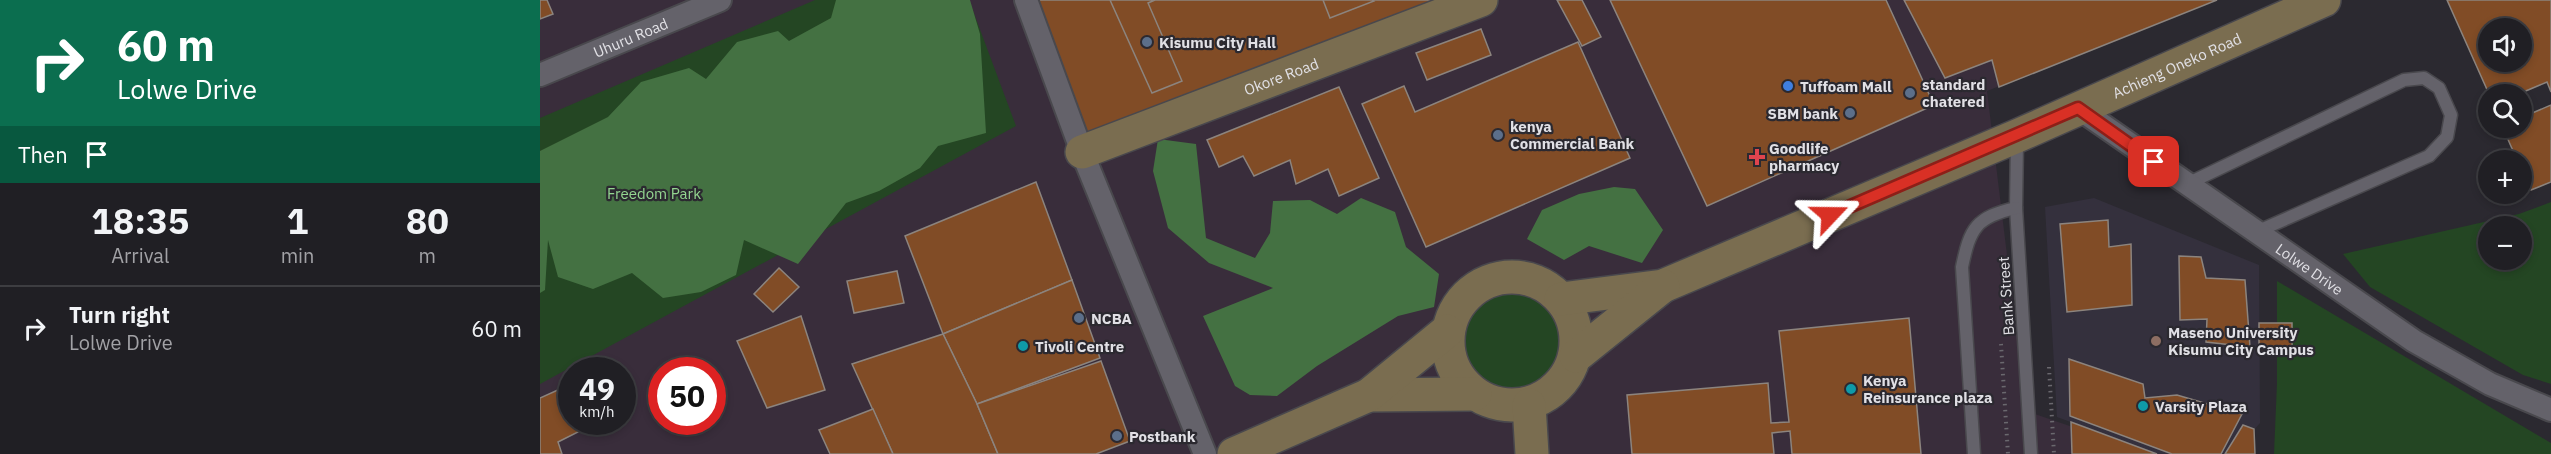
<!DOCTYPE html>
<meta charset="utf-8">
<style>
:root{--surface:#201f24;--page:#28272c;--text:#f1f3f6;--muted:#a2a2a6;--line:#3d3d41}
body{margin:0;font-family:"IBM Plex Sans",sans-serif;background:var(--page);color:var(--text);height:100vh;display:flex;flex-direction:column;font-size:22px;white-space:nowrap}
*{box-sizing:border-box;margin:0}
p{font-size:20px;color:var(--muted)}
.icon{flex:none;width:33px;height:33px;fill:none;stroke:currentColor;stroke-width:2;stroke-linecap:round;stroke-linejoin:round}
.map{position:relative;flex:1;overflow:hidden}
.drawer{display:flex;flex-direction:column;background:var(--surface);width:540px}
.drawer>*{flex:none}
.top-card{background:#0b6e4f;color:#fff;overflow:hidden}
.tools{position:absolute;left:1938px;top:18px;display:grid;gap:12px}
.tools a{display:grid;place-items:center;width:54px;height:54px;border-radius:50%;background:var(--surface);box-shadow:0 3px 9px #0003,0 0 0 2px var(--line);font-size:30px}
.speed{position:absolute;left:18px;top:357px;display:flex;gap:12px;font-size:30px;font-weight:700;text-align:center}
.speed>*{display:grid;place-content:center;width:78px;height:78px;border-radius:50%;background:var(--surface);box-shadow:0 3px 9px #0003,0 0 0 2px var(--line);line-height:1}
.speed small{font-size:15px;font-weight:400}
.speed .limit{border:9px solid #d22;background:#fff;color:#111}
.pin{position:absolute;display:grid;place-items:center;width:51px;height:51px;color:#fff;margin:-26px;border-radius:12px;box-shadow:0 3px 9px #0006}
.me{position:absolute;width:66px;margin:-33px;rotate:67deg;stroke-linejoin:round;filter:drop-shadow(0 0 4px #0008)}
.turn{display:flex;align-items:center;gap:21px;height:126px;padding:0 18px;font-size:27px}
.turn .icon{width:78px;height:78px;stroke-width:2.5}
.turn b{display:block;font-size:42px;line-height:51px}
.then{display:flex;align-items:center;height:57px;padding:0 18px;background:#0003;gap:12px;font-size:22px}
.eta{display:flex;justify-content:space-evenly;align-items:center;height:102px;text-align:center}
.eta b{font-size:36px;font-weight:700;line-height:42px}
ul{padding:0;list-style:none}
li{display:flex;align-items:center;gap:18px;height:84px;padding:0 18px;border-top:2px solid var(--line)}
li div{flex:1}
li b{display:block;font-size:22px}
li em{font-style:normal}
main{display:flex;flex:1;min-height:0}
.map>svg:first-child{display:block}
.commercial{fill:#392d3b;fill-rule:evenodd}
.built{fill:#34303d}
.green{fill:#244623;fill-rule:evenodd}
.forest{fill:#447142}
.building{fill:#814c26;stroke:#8c847e;stroke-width:1.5;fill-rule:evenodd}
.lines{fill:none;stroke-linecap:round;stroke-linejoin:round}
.lane-casing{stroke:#49484d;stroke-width:15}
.street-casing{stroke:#49484d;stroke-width:26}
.secondary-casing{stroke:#49484d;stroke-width:36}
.path{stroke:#6a686e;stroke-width:4;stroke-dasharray:1.5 4.5;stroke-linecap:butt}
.lane{stroke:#64626a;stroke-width:12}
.street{stroke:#64626a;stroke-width:22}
.secondary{stroke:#7a6d50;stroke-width:33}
.route-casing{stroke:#8d1f18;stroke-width:15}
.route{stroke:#d93025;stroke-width:10}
.service-dot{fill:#5c6f8a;stroke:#2b2930;stroke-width:2}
.shop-dot{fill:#3f7fe0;stroke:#2b2930;stroke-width:2}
.health-dot{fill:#e0444e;stroke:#2b2930;stroke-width:2}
.education-dot{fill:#8d6e63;stroke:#2b2930;stroke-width:2}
.culture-dot{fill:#0f9aa8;stroke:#2b2930;stroke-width:2}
.labels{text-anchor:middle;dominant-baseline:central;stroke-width:4.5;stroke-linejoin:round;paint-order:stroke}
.street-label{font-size:15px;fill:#e1e0e5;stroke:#2b2930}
.poi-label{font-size:15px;font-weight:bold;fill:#e1e0e5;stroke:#2b2930;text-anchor:start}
.park-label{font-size:15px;fill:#94d690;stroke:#2b2930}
</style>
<main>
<section class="drawer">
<div class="top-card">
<div class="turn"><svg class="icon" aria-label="right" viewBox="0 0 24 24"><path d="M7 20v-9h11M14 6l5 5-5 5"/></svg><div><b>60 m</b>Lolwe Drive</div></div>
<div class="then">Then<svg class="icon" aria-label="arrive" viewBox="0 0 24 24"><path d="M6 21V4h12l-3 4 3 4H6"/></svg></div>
</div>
<div class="eta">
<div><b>18:35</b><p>Arrival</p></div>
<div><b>1</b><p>min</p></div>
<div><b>80</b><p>m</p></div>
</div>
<ul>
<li><svg class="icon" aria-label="right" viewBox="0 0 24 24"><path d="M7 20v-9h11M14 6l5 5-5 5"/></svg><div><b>Turn right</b><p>Lolwe Drive</p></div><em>60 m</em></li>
</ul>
</section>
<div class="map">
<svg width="2011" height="454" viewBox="0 0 2011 454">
<rect width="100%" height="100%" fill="#2b2930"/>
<!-- commercial -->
<path class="commercial" d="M0,0h1676l-229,91 39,320 125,43h-1611zM32,370h50v52h-50zM122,370h50v52h-50z"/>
<!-- built -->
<polygon class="built" points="1554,198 1719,265 1720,423 1692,454 1617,454 1517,417 1505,207"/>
<!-- green -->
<g class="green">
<polygon points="275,0 429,0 476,126 0,384 0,118"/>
<path d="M2011,202v182l-28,-9 -153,-88 -27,-33 176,-40zM1948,226h34v34h-34z"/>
<polygon points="1737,281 2011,443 2011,454 1734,454 1737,383"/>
<path d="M968,283c12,2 24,3 35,10 27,18 38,52 17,79 -7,10 -18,23 -31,26 -5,2 -13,0 -19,0 -42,-1 -62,-40 -49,-78 3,-10 10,-25 20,-30 7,-4 19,-5 27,-7z"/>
</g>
<!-- forest -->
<g class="forest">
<polygon points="296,0 430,0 440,34 446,133 398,146 380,168 339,191 306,203 258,264 204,240 196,275 161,292 123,298 92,273 53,289 18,277 8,240 5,290 0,293 0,151 68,117 101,82 149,68 166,79 197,42 238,31 249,41 291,18"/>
<polygon points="618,139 656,144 666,238 715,258 730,233 733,201 770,200 797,214 821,198 855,212 866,247 899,274 894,307 858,316 777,366 737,396 710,395 695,386 663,316 733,288 669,263 628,228 613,171"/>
<polygon points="1074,187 1095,189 1123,230 1102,263 1049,246 1024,260 987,239 1002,210 1039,194"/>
</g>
<!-- building -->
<g class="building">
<polygon points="0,0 7,0 13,14 0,19"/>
<polygon points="486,0 913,0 542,152"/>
<polygon points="570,0 615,0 608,3 642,81 612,93"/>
<polygon points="783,0 833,0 834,1 790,18"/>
<polygon points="1017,0 1042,0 1061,37 1042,46"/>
<polygon points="1070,0 1346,0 1394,105 1167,206"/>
<polygon points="1364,0 1677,0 1459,87 1452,60 1405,78"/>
<path d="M1907,0h104v92l-4,-10 -26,11 9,21 21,-9v77l-20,8 -9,-20v-10h-5l-14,-32h19v-34h-33zM1948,28h34v34h-34z"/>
<polygon points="941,29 951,55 887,80 876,53"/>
<polygon points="1038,42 1090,158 886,247 822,104 864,86 875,112"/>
<polygon points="799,87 839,178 799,196 788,169 756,184 750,160 714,176 703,156 679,167 667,140"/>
<polygon points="496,182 532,280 403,334 365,236"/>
<polygon points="1568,220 1569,247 1591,244 1592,305 1527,312 1520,224"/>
<polygon points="1639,256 1661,257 1666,278 1705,280 1710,347 1666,342 1667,319 1640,320"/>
<polygon points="239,268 259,287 233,312 214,294"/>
<polygon points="357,271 364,303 314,313 307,281"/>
<polygon points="532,280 560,358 437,404 403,334"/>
<polygon points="261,316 285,390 227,408 197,341"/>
<polygon points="1369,318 1381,454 1252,454 1250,431 1232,433 1234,454 1092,454 1087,395 1228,383 1231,423 1249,422 1239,331"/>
<polygon points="1719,323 1752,323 1752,354 1719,353"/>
<polygon points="403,334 437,404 458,454 353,454 312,364"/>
<polygon points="1529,359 1603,384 1605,398 1637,395 1702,414 1681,454 1632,454 1530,416"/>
<polygon points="561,361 590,441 556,454 458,454 437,404"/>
<polygon points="20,389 32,414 32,422 35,422 40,431 18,442 22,454 0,454 0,398"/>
<polygon points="333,409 353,454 290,454 279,430"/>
<polygon points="1531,422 1617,454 1532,454"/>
<polygon points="1703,425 1714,429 1715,454 1685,454"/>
</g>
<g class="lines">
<!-- lane casing -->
<g class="lane-casing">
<g id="lane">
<polyline points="1477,140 1476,208 1491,454"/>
<polyline points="1647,184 1864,80 1884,78 1899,88 1911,115 1907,137 1889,156 1716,232"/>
<path d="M1434,454l-12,-187c8,-39 14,-50 54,-59"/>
</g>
</g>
<!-- street casing -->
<g class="street-casing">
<g id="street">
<polyline points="486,0 542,152 665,454"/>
<path id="s1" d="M0,75l180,-75"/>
<path id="s2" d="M1538,108l336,233 76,43 61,26"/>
</g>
</g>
<!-- secondary casing -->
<g class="secondary-casing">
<g id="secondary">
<path id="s3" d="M542,152l399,-152"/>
<circle cx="972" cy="341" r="64"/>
<path id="s4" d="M1021,299l102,-13 354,-150 307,-136"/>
<polyline points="1036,356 1123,286"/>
<polyline points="829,395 935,394"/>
<polyline points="989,405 992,454"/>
<polyline points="694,454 829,395 907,331"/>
</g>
</g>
<!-- path -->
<g class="path">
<polyline points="1461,344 1468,454"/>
<polyline points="1509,367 1514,454"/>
</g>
<!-- lane -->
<use href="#lane" class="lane"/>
<!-- street -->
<use href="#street" class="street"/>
<!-- secondary -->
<use href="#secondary" class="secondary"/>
</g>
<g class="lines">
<!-- route casing -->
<g class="route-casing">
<polyline id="route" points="1290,215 1538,108 1614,162"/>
</g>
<!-- route -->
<use href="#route" class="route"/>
</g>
<!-- markers -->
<g class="service-dot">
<circle cx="607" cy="42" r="6"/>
<circle cx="1370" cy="93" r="6"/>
<circle cx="1310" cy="113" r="6"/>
<circle cx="958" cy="135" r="6"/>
<circle cx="539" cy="318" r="6"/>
<circle cx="577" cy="436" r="6"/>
</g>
<circle class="shop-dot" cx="1248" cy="86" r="6"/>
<path class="health-dot" d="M1214 148h6v6h6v6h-6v6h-6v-6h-6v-6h6z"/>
<circle class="education-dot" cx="1616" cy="341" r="6"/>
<g class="culture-dot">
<circle cx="483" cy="346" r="6"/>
<circle cx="1311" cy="389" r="6"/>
<circle cx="1603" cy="406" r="6"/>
</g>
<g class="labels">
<!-- street labels -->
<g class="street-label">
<text stroke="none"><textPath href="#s1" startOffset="98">Uhuru Road</textPath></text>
<text stroke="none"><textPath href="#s4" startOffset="662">Achieng Oneko Road</textPath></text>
<text stroke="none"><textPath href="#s3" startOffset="213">Okore Road</textPath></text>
<text stroke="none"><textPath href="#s2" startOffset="282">Lolwe Drive</textPath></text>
<text transform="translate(1466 296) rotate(-94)">Bank Street</text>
</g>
<!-- poi labels -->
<g class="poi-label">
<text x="619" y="42">Kisumu City Hall</text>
<text x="1382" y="84">standard<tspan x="1382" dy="17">chatered</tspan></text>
<text x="1260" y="86">Tuffoam Mall</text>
<text x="1298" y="113" text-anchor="end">SBM bank</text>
<text x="970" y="126">kenya<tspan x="970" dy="17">Commercial Bank</tspan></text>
<text x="1229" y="148">Goodlife<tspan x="1229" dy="17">pharmacy</tspan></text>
<text x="551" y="318">NCBA</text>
<text x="1628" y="332">Maseno University<tspan x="1628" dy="17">Kisumu City Campus</tspan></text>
<text x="495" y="346">Tivoli Centre</text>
<text x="1323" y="380">Kenya<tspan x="1323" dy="17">Reinsurance plaza</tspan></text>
<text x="1615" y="406">Varsity Plaza</text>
<text x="589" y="436">Postbank</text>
</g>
<!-- park labels -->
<g class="park-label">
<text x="114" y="193">Freedom Park</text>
</g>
</g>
</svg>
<div class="tools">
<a><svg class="icon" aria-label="sound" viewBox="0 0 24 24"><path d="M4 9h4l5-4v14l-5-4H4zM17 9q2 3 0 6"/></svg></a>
<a><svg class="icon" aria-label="search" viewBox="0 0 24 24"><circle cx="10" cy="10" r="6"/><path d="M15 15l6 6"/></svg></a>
<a>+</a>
<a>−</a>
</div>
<div class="speed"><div>49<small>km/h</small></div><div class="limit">50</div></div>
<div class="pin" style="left:1614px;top:162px;background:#d93025"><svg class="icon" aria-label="arrive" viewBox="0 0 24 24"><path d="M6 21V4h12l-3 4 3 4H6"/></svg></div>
<svg class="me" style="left:1290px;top:215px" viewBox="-20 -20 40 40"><path d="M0-17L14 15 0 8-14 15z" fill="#d93025" stroke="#fff" stroke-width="4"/></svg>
</div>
</main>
